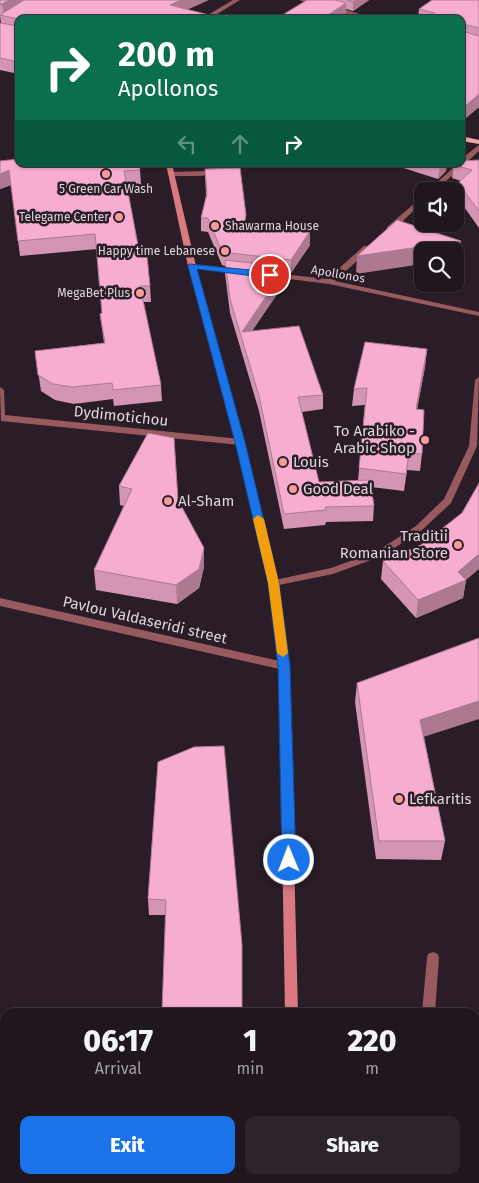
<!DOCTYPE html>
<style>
:root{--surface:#20161e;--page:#2d232b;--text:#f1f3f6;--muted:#a29fa4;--line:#3d353c;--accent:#1a73e8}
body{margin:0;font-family:"Fira Sans",sans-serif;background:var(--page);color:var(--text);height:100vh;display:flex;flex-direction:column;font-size:19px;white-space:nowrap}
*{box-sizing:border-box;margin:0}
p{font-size:16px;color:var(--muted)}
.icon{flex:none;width:28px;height:28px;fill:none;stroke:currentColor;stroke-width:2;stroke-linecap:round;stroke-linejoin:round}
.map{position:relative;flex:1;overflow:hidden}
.side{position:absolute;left:0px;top:1008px;width:480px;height:176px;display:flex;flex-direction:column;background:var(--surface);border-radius:15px 15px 0 0;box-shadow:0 1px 4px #0004,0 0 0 1px var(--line)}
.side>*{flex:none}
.hud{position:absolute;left:15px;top:15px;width:450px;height:152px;border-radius:10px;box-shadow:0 1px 4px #0004,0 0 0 1px var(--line);background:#0b6e4f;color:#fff;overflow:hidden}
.tools{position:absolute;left:414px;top:182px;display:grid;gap:10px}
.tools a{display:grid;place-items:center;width:50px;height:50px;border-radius:10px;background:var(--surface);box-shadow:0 1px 4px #0004,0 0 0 1px var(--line);font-size:25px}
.pin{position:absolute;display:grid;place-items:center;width:42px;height:42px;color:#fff;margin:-21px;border:2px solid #fff;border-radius:50%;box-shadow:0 1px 5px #0007}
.me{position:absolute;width:55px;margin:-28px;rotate:359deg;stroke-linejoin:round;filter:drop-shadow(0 0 4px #0008)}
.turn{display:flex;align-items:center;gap:18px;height:105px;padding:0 20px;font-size:22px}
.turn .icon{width:65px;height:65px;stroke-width:2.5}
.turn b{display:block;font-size:35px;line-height:42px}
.lanes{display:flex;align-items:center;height:48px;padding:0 20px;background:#0003;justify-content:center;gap:25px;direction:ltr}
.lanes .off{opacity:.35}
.eta{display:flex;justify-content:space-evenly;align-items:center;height:85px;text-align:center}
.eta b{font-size:30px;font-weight:800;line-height:35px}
.action{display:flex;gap:10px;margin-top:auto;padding:10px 20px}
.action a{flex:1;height:58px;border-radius:10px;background:var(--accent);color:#fff;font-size:20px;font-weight:800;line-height:58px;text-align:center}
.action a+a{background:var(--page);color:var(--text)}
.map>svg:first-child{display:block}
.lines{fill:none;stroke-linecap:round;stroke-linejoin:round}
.lane{fill:#985a5f;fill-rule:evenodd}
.street{fill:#985a5f;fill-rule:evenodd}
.secondary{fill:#db7981;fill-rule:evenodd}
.primary{fill:#f1a4a9;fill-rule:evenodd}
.wall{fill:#d495b2}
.shaded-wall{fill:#ac7991}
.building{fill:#f6adcf;stroke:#ac7991}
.route{fill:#1a73e8;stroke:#114b97}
.slow{fill:#f59e0b}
.poi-dot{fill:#f59b99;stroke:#2a1d28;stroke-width:2}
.labels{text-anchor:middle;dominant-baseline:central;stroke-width:5;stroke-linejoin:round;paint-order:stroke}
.far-poi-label{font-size:12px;fill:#dfd6dd;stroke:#2a1d28;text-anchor:end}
.far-street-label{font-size:12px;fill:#dfd6dd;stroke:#2a1d28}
.street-label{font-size:15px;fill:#dfd6dd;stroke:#2a1d28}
.poi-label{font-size:15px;fill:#dfd6dd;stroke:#2a1d28;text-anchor:start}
</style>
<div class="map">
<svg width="479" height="1183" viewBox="0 0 479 1183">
<rect width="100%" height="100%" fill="#2a1d28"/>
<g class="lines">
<!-- lane -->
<g class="lane">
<polygon points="433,952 438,954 439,958 435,1012 422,1012 427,958 428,954"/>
<polygon points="454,1179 471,1179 473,1183 455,1183"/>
</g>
<!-- street -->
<g class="street">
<polygon points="233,0 240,0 209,19 201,19"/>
<polygon points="299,0 309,0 321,4 318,6"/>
<polygon points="332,6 374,18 375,19 365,19 330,9 330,7"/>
<polygon points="479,145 479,151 435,191 428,191 457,164 461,164 461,159"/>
<path d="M234,164h8c-18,14 -48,12 -70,12l-3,-2 3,-2 35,-1z"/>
<polygon points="422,197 422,202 393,231 387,231 387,227"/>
<polygon points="364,246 370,246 371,248 335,281 479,312 479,316 329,284 273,277 269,275 273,273 327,279"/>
<polygon points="189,264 238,269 242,271 238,273 192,268 188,266"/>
<polygon points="479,377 477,446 451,503 422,530 382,556 333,574 274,586 270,585 269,583 270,581 331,568 376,552 416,526 444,499 469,446 475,380"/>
<polygon points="0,387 4,390 5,415 240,439 244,442 240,445 1,421"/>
<polygon points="0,598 284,662 288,663 289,666 288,669 284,670 0,606"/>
</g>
<!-- secondary -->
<g class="secondary">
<polygon points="166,164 172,164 196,266 244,442 279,583 289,666 298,1012 285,1012 279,666 269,583 236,442 188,266"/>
<polygon points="0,1147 5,1149 5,1164 0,1162"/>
<polygon points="35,1179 54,1179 56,1183 36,1183"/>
<rect x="287" y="1179" width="14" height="4"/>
</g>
<!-- primary -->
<polygon class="primary" points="461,136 479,140 479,144 461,141"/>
</g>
<!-- wall -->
<g class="wall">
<polygon points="0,0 19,19 19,74 0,70 0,23 1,23 0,16"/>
<polygon points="307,0 369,0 353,11 346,9 346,15 340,19 276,19"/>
<polygon points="479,0 479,107 461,122 461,19 418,19 419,9"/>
<polygon points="479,160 479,228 457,197 458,183 461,181 452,178 454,165"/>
<polygon points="0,161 140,170 141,185 127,186 140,256 150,286 151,302 143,302 161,385 162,401 114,406 113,399 74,404 55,400 41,391 35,351 104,343 100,314 102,313 97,249 20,256 11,185 0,189"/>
<polygon points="391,164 447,164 446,171 438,179"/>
<polygon points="205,169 245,228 310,231 310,245 291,273 286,273 286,281 252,331 323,395 323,409 302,412 319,482 358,481 365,405 352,406 354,389 427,349 425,367 417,409 422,454 420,471 407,470 404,491 371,487 374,506 373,521 326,522 325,525 284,529 259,411 230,313 225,274 225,266 222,265 208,232 201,231 201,218 206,196"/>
<polygon points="148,433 178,500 204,548 204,567 199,588 177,604 96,590 94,570 124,506 120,505 119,486"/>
<polygon points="383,561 466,580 463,598 416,618 381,579"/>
<polygon points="357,683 424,737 445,841 441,860 376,859 355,702"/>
<polygon points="158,762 242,1012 165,915 149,915 148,899"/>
<polygon points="475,1016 479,1017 479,1158 475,1157"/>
<polygon points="132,1179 228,1179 228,1183 145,1183"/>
</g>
<!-- shaded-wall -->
<g class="shaded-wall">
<polygon points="9,0 30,0 4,16 2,4"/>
<polygon points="181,0 209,0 171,17 170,5"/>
<polygon points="356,0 369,0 353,11 353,2"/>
<polygon points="346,3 346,15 340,19 322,19"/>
<polygon points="479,94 479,107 461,122 462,109"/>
<polygon points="440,164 447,164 446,171 438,179"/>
<polygon points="9,170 11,185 0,189 0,174"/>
<polygon points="246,215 245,228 243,242 243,228"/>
<polygon points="310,231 310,245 291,273 291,260"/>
<polygon points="461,241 458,259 455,260 455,251 422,251 422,264 356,274 357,256"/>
<polygon points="286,267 286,281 243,344 242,332"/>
<polygon points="427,349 425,367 414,426 416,409"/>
<polygon points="409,453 407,470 404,491 406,474"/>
<polygon points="204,548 204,567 199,588 177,604 176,585"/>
<polygon points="479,554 479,569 466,580 463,598 416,618 418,600 458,572"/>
<polygon points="479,701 479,719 417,739 420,720"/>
</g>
<!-- building -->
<g class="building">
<polygon points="0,0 9,0 2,4 0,4"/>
<polygon points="24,0 181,0 170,5 225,19 19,19 19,26 18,19 0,15"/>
<polygon points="307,0 335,0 346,3 322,19 276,19"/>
<polygon points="347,0 356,0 353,2"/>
<polygon points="432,0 479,0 479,28 463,24 461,25 461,19 427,19 435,13 419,9"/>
<polygon points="0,23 19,26 19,62 0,58"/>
<polygon points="461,28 462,31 479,36 479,94 462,109"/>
<polygon points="19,159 19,164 139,164 140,170 124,171 140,256 147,256 150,286 140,286 161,385 113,390 112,383 72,387 53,384 38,375 35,351 105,343 100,314 102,313 95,234 18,241 9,170 0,174 0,161"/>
<polygon points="479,160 479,211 458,183 472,170 454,165 455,164 461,164 461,161"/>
<polygon points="240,168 246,215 243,228 310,231 291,260 222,252 208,218 201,218 207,194 205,169"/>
<polygon points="397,220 461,241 357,256"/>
<polygon points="225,260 286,267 242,332 299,326 323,395 298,397 319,482 370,480 374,506 325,507 326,510 284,514 259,396 230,299"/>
<polygon points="365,342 427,349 416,409 424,410 422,454 409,453 406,474 359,468 367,388 354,389"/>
<polygon points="148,433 174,438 178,500 204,548 199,569 176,585 94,570 132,489 119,486"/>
<polygon points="479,483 479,554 458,572 466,580 418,600 383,561 421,545 462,513"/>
<polygon points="479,638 479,701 420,720 445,841 379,841 357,683"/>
<polygon points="224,746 242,945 242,1012 162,1012 166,900 148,899 158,762 194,747"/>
<polygon points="475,1016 479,1017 479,1145 475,1144"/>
<polygon points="172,1179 228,1179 227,1183 186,1183"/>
</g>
<!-- route -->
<polygon class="route" points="189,264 270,272 274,275 270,278 197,269 245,442 279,583 290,666 296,860 294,864 289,865 284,864 282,860 278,666 268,583 235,442 188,266"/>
<!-- slow -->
<polygon class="slow" points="258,515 264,519 279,583 288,653 283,657 277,653 268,583 253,519"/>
<!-- markers -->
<g class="poi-dot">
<circle cx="106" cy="174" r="5"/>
<circle cx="119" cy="217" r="5"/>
<circle cx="215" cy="226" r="5"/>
<circle cx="225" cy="251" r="5"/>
<circle cx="140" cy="293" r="5"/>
<circle cx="425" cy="440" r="5"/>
<circle cx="283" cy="462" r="5"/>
<circle cx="293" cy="489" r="5"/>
<circle cx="168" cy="501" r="5"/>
<circle cx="458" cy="545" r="5"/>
<circle cx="399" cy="799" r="5"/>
</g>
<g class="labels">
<!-- far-poi labels -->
<g class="far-poi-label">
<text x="106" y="189" text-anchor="middle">5 Green Car Wash</text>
<text x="109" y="217">Telegame Center</text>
<text x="225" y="226" text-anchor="start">Shawarma House</text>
<text x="215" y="251">Happy time Lebanese</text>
<text x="130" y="293">MegaBet Plus</text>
</g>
<!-- far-street labels -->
<g class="far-street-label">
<text transform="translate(338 274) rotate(10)">Apollonos</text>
</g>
<!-- street labels -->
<g class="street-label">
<text transform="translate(121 416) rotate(6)">Dydimotichou</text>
<text transform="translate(145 620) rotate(13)">Pavlou Valdaseridi street</text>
</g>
<!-- poi labels -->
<g class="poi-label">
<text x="415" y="431" text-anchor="end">To Arabiko -<tspan x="415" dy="17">Arabic Shop</tspan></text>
<text x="293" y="462">Louis</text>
<text x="303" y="489">Good Deal</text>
<text x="178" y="501">Al-Sham</text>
<text x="448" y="536" text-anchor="end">Traditii<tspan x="448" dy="17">Romanian Store</tspan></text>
<text x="409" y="799">Lefkaritis</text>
</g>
</g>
</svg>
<div class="tools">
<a><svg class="icon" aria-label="sound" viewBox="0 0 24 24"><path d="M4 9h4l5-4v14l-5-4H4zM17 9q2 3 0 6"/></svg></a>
<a><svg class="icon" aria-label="search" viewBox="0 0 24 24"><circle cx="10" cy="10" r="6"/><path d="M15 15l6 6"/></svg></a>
</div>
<div class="pin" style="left:270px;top:275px;background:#d93025"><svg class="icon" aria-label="arrive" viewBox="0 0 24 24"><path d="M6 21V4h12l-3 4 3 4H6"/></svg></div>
<svg class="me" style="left:289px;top:860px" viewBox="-20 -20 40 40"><circle r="17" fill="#1a73e8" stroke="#fff" stroke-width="3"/><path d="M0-11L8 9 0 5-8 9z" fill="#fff"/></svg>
<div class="hud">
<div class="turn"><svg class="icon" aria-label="right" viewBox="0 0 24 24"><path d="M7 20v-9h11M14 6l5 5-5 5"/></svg><div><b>200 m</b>Apollonos</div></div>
<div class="lanes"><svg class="icon off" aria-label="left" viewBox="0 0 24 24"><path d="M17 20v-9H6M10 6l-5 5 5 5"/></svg><svg class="icon off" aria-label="ahead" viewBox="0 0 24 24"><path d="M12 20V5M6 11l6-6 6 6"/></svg><svg class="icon" aria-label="right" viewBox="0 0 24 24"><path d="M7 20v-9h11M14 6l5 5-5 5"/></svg></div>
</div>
<section class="side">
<div class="eta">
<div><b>06:17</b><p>Arrival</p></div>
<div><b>1</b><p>min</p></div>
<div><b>220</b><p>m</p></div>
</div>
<div class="action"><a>Exit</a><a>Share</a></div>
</section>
</div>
